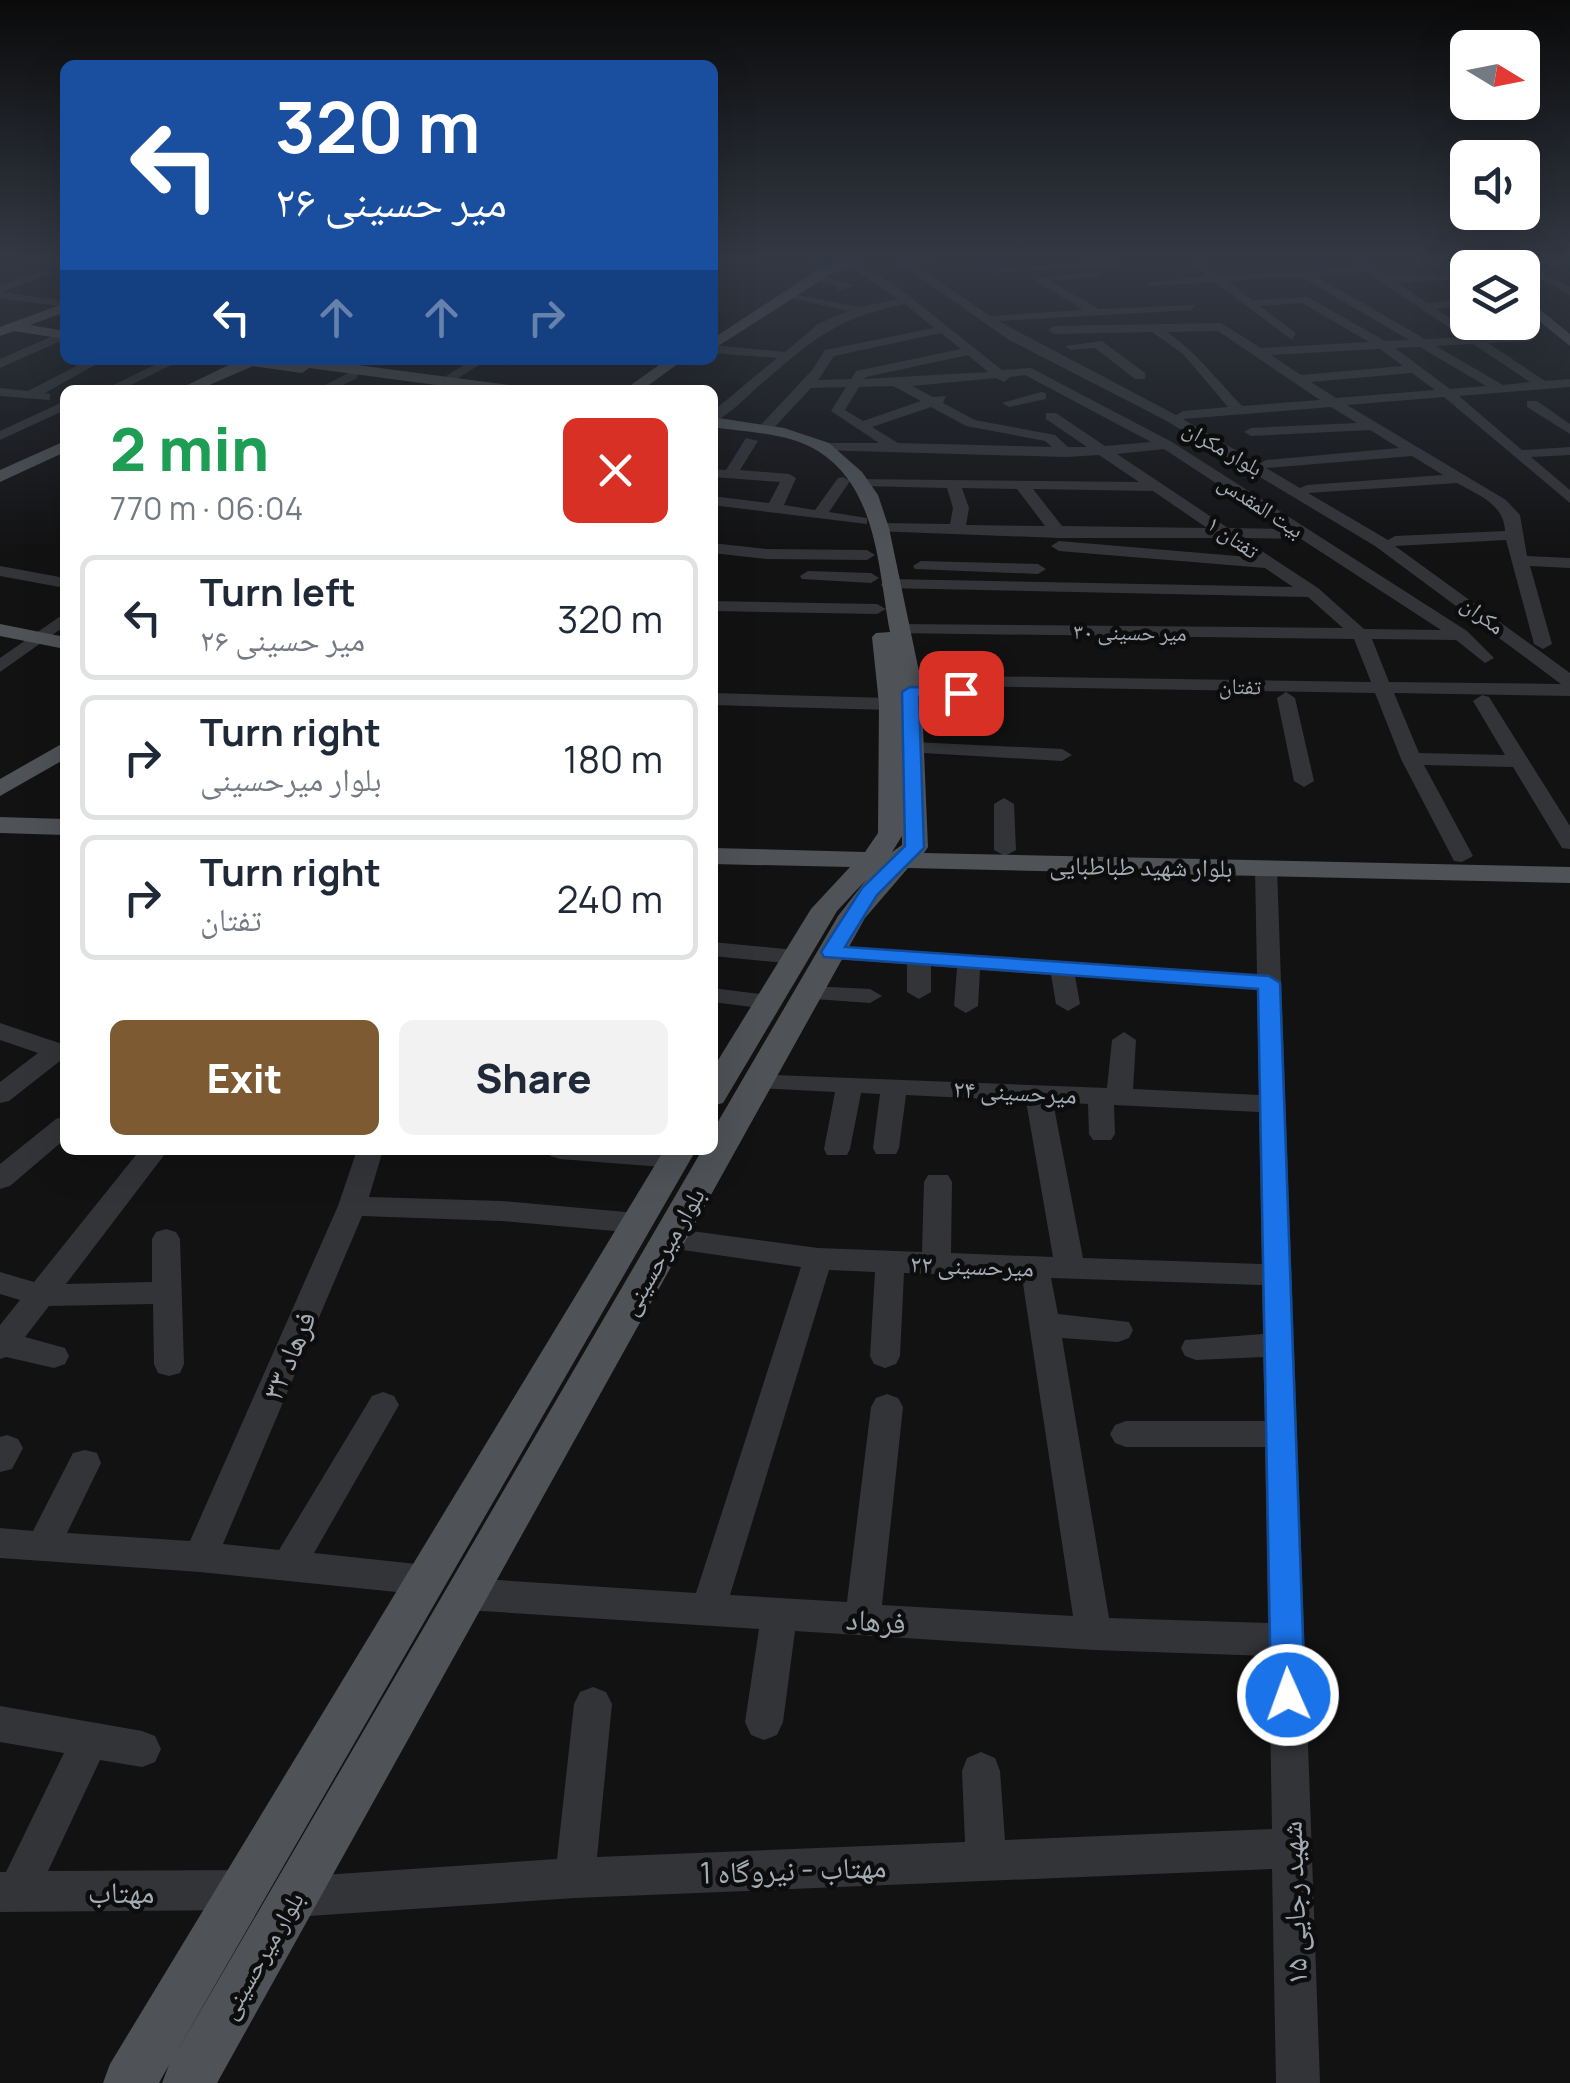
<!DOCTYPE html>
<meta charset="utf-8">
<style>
:root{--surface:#fff;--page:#f2f2f3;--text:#1f2937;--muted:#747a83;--line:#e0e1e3;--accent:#7e5a32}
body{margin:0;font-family:Manrope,"Noto Naskh Arabic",sans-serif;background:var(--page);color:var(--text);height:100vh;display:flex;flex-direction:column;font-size:38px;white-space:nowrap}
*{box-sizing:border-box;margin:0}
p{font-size:32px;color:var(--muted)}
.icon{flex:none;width:55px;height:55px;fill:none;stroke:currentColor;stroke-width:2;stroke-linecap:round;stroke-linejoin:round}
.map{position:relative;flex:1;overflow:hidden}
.drawer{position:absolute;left:60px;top:385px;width:658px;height:770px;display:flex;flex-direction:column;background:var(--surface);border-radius:15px;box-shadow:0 10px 40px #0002}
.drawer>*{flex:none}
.hud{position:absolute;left:60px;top:60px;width:658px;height:305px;border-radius:15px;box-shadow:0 10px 40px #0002;background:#1a4fa0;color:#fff;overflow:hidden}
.needle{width:65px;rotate:100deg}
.buttons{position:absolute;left:1450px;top:30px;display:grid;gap:20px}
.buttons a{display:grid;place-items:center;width:90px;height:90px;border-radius:15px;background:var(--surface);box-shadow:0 10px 40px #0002;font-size:50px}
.pin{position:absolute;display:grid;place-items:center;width:85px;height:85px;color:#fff;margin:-42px;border-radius:20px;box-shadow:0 5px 15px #0006}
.me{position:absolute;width:110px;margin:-55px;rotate:358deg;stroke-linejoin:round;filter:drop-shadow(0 0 8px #0008)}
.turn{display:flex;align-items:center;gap:35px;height:210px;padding:0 50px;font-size:45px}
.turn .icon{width:130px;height:130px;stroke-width:2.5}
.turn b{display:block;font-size:70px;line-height:85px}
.lanes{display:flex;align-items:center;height:95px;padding:0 50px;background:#0003;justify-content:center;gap:50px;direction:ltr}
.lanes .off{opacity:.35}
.round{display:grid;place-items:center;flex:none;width:105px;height:105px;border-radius:15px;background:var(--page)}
.overview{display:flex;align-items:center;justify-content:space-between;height:170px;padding:0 50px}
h1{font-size:60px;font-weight:800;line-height:75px;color:#1e9e55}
.cta{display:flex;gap:20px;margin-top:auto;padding:20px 50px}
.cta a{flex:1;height:115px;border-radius:15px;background:var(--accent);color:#fff;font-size:40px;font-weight:800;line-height:115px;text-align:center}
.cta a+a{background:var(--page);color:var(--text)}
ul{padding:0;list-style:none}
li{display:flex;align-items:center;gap:30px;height:125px;margin:0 20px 15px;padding:0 30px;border:5px solid var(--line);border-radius:15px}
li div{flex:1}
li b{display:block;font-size:38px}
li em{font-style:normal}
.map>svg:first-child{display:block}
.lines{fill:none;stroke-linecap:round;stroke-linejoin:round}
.minor{fill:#333438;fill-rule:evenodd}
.major{fill:#4f5257;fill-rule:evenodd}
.route{fill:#1a73e8;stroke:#114b97;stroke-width:2.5}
.labels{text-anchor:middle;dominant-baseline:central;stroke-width:9;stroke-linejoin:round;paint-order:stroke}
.far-street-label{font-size:22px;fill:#a3abb4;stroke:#0d0d0e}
.street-label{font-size:25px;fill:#a3abb4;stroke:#0d0d0e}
.near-street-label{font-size:30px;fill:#a3abb4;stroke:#0d0d0e}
</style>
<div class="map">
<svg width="1570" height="2083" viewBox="0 0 1570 2083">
<rect width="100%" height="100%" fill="#121213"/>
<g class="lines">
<!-- minor -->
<g class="minor">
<polygon points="774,258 830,262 825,265"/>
<path d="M892,258h13l85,58 93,-6 -50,-31 63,-7 4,5 -50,4 49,28 96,-4 -4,5 -193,11 178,94 7,-4 45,-4 -45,-53 -31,-22 -98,2 -6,-4 6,-4 167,-3 40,25 108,-6 -67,-39 -42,3 36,27 -4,7 -77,-58 -63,4 -6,-3 61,-7 -22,-18h12l23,17 139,-8 -11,-9h13l26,18 81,-3v6l-72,3 31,21 41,-4v6l-32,4 42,27 58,-2 -4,7 -44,2 57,38 25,-2v8l-111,9 63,54 48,-3v8l-39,2 39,33v13l-126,-106 -97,8 159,95 14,15 7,41 43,2v10l-40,-2 22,78 -9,5 -9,-5 -28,-104 -111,6 175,127v23l-176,-3 25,60 86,2 -32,-54 9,-6 7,2 81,129v23l-8,-1 -49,-81 -89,-2 49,91 -11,6 -8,-1 -53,-102 -26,-66 -471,-8 -3,-4 9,-6 461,7 -17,-43 -461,-6v-8l6,-1 444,4 -35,-31 -425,-9 -2,-4 8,-5 404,8 -28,-19 -206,-17 -8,-5 8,-5 190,16 -28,-19h-162l-185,-7 -2,-3 8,-5 70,1 3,-16 -6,-20 -86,-2 -5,-1v-6l283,3 -40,-27 -33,2 -248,-7 -2,-3 7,-4h56l-48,-32 15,-24 -35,1 -42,45h-10v-6l53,-57 13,-20 109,-22 -29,-24c-70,14 -93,37 -144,80 -15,13 -31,31 -49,39v-11l65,-54 -65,-5v-8l73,7 33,-28 30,-13 -61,-14v-4l72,14 40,-8 -54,-35 4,-5 45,25 108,86 29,-2 141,74 295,189 27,27 -9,5 -29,-23 -84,-1 17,43 172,2 -186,-138 -210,-126 -156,-80zM1367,272l96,65 -38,2 -109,-63zM1302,277l107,63 -24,1 -77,-44 -56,3 -24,-19zM1218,331l102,69 -78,6c-25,-26 -46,-54 -75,-74zM941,333l20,16 -105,22 -5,8 -33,1 16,-24zM1473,344l57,38 -27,3 -67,-39zM1420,347l66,39 -36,3 -55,-41zM1380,349l23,17 -102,9 -30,-20zM968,355l20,17 -124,7 2,-2zM1412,373l23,17 -99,8 -25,-16zM1025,375l126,67 -46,4 -49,-33h-10v6l41,28h-19l-13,-12 -80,-15 -32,-17 3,-7 -13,1 -21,-11 84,-8 8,4 6,-5zM893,386l28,15 -58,20 -18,-11 14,-23zM931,407l35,19 79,15 7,6 -154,-4 -26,-16zM1331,407l26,16 -106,5 -7,4 7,4 119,-6 29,18 -133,12 -7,4 -76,-45zM1164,449l122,80 -58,-1 -111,-74zM1412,456l31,19 -136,10 -7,3 -34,-20zM1457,483c21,12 47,21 48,48l-110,5 -7,4 -80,-47zM962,488l55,1 28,37 -79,-1 3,-17zM1033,489l120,2 54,37 -145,-2zM1242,538l59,1 140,91 -77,-1 -46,-41z"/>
<polygon points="917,258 982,258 919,264 914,261"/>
<polygon points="1570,258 1570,264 1529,265 1570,287 1570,295 1522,268 1490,263"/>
<polygon points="1119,260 1123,265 992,273 987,270"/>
<polygon points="43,271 52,273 2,292 65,301 65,307 0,298 0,285"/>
<polygon points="816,275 852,284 854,286 836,291 837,286 812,280"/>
<polygon points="64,331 65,339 0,368 0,359"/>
<polygon points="1102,341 1145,373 1145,379 1135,379 1095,348 1071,350 1065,346"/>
<polygon points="88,360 104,360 45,393 50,394 50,400 0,396 0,388 28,391"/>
<polygon points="165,360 181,360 121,390 103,390"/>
<polygon points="472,360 487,360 449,384 438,381"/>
<polygon points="352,371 358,375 357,378 333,390 316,390"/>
<polygon points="647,385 660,387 662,390 641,390"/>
<polygon points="1041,392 1046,393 1046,399 1009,407 1002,403"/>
<polygon points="65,401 65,410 0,440 0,431"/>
<polygon points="1527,401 1537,401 1570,424 1570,434 1527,407"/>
<polygon points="746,438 758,441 740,470 789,474 796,478 784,505 815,510 838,478 843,477 850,481 829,512 867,518 867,524 712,505 712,496 769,503 780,482 712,477 712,469 726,470"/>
<polygon points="712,543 766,549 867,550 875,555 867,560 766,559 712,553"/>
<polygon points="921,561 1038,564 1046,569 1038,574 915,569 913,566"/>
<polygon points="0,566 65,578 65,588 0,576"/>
<polygon points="808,571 871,573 879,578 871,583 802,579 800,576"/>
<polygon points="712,601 877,604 886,609 877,614 712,611"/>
<polygon points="65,613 65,626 0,672 0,658"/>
<polygon points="1286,692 1295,698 1314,781 1304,787 1294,781 1277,698"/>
<polygon points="712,693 890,698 899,704 890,710 712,705"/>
<polygon points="913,742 1062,749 1072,755 1062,761 906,752 903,748"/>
<polygon points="1004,798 1014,804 1016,850 1005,856 994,850 994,804"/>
<path d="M1266,861l11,7 43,1215h-44l-4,-214 -697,29 -281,19 -14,-6 -6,-14 6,-14 14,-6 263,-18 17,-155 6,-12 13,-5 13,5 6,12 -15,153 368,-15 -3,-71 5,-13 14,-6 14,6 5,13 5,69 267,-11 -3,-173 -175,-6 -299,-19 -12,91 -6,13 -13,5 -13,-5 -6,-13 14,-93 -293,-19 -12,-5 -6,-11 6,-11 12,-5 230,15 105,-326 -132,-19 -10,-3 -4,-7 4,-7 10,-3 149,20 104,4 2,-70 4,-7h20l4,7 -1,71 102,4 -27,-156 -120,-6 -7,53 -3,6h-20l-3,-6 7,-54 -19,-1 -11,56 -3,6h-20l-3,-6 11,-57 -76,-4 -13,-8 4,-6 357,14 5,-48 12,-8 12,8 -3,49 126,6 -2,-106 -182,-13 5,28 -12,7 -12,-7 -5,-29 -71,-5 -2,36 -12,7 -12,-7 3,-38 -26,-2v26l-12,7 -12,-7v-28l-76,-5 -12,-7 4,-5 434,28 -2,-107zM1053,1102l35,2 1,30 4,6h18l4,-6 -1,-29 145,7 3,152 -179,-6zM829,1270l46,2 -5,84 4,8 11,4 11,-4 4,-8 4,-83 118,4 51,339 -191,-11 21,-198 -5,-9 -11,-4 -11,4 -5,9 -24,195 -117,-7zM1051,1278l211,7 1,49 -78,6 -4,8 4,8 11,4 67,-3 2,64h-139l-11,4 -5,9 5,9 11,4h139l3,176 -159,-5 -47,-280 56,4 11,-4 4,-8 -4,-8 -71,-8z"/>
<polygon points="712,942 796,950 808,957 796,964 712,956"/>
<polygon points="809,986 870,989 882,996 870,1003 800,998 797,993"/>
<polygon points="712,988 769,995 781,1002 769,1009 712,1002"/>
<polygon points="0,1023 65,1045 65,1057 9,1101 0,1103 0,1082 38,1053 0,1040"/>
<polygon points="65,1116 65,1139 10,1186 0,1189 0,1164 56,1119"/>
<polygon points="140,1150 168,1150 66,1284 152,1282 152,1239 156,1232 166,1229 176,1232 180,1239 184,1364 180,1373 169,1376 158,1373 154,1364 153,1304 49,1306 25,1337 65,1348 69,1356 65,1364 54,1368 6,1357 0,1359 0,1325 20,1300 0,1294 0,1272 34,1282"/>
<polygon points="357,1150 383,1150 369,1197 502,1201 637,1213 647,1216 651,1223 647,1230 637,1233 502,1221 362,1216 223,1544 279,1550 372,1396 383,1392 394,1396 399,1405 314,1553 426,1565 438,1569 443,1580 438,1591 426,1595 200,1572 0,1558 0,1528 33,1531 73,1453 85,1450 97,1453 101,1463 67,1533 190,1541 338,1206"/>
<polygon points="547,1150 676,1150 685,1152 689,1159 685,1166 675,1168 560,1159 550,1156"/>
<polygon points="7,1435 18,1439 23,1448 12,1469 0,1472 0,1437"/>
<polygon points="0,1706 142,1731 155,1736 161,1749 155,1762 142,1767 100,1760 48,1871 243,1870 257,1876 263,1890 257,1904 243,1910 0,1912 0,1872 6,1872 64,1753 0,1742"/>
</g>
<!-- major -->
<g class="major">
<polygon points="849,258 868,258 829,275 712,350 712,339 819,269"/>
<polygon points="1470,258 1484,258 1494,268 1480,268"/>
<polygon points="1522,295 1570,334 1570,346 1522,307"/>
<polygon points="65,303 65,312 30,325 65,331 65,339 14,331 0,336 0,327"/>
<polygon points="239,360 319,360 509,385 517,390 474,390 309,368 302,373 253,366 198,390 177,390"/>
<polygon points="666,360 683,360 642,390 624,390"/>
<path d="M712,417l72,11 45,15 33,29 16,23 11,33 32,153 7,166 -4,6 646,14v16l-662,-15 -43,50 -648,1165h-55l7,-18 -10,18h-56l7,-19 554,-914h32l-523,908 529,-908h10v-18l126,-216 28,-36 -29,31 -114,192 -11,3v-36l99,-161 39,-42 -138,-3v-16l153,4 13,-19 1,-129 -7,-67 4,-4 14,-1c-12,-63 -12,-143 -72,-181 -29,-18 -72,-19 -106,-24zM902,836v9l-10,7z"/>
<polygon points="65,441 65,452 0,482 0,470"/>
<polygon points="0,624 65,637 65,649 0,636"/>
<polygon points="65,742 65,759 0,796 0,779"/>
<polygon points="0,817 65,819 65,835 0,833"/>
</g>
</g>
<!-- sky -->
<linearGradient id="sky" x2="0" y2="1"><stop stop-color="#0a0a0a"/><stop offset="0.47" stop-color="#333944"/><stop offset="1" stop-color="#333944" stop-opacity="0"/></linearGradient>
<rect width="1570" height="550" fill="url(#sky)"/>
<!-- route -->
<polygon class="route" points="910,687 961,688 969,693 961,698 919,697 924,848 877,895 845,947 1269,976 1280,983 1305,1695 1300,1706 1288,1710 1276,1706 1271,1695 1258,989 824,957 821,952 862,888 905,846 902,692"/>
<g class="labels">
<!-- far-street labels -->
<g class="far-street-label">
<text transform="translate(1223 448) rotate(30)">بلوار مکران</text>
<text transform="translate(1261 506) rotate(33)">بیت المقدس</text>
<text transform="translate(1233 537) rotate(35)">تفتان ۱</text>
<text transform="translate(1483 615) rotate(37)">مکران</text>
<text transform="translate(1130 632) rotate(1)">میر حسینی ۳۰</text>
<text transform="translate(1240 686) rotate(1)">تفتان</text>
</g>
<!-- street labels -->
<g class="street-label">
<text transform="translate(1141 866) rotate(1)">بلوار شهید طباطبایی</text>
<text transform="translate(1015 1091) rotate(3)">میرحسینی ۲۴</text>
<text transform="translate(662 1251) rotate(-60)">بلوار میرحسینی</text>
<text transform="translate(972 1265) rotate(2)">میرحسینی ۲۲</text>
<text transform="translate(261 1955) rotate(-60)">بلوار میرحسینی</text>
</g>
<!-- near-street labels -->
<g class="near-street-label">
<text transform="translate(288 1355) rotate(-67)">فرهاد ۳۳</text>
<text transform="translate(876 1620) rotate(4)">فرهاد</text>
<text transform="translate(793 1869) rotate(-2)">مهتاب - نیروگاه 1</text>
<text x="121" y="1891">مهتاب</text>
<text transform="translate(1293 1903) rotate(-92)">شهید رجایی ۱۵</text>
</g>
</g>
</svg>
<div class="buttons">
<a><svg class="needle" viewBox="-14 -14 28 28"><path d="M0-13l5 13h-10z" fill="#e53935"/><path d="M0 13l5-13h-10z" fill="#747a83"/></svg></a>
<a><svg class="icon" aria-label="sound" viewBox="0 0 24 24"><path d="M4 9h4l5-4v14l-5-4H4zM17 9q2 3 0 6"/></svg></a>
<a><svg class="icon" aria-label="layers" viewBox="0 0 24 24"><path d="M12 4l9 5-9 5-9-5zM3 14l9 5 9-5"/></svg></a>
</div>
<div class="pin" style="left:961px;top:693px;background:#d93025"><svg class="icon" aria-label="arrive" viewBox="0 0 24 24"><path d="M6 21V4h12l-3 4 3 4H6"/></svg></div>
<svg class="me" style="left:1288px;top:1695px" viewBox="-20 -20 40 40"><circle r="17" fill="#1a73e8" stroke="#fff" stroke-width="3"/><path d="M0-11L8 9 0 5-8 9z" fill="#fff"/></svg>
<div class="hud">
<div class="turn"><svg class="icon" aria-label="left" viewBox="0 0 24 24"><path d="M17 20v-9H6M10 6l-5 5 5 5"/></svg><div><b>320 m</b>میر حسینی ۲۶</div></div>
<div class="lanes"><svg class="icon" aria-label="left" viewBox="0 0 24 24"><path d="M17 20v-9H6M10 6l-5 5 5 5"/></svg><svg class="icon off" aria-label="ahead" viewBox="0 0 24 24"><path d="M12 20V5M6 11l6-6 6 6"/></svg><svg class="icon off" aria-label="ahead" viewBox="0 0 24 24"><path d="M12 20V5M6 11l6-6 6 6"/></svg><svg class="icon off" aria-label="right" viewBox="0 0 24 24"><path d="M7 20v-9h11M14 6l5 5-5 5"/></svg></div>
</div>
<section class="drawer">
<div class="overview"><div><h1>2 min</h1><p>770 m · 06:04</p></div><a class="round" style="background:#d93025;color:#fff"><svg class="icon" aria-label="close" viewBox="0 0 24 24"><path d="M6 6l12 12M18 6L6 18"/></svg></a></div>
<ul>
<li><svg class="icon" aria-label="left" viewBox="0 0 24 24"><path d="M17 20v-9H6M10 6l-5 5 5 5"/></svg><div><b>Turn left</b><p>میر حسینی ۲۶</p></div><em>320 m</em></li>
<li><svg class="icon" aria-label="right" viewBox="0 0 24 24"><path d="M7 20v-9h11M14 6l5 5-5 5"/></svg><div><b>Turn right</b><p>بلوار میرحسینی</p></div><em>180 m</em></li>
<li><svg class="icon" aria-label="right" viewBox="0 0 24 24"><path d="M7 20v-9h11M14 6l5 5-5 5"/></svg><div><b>Turn right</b><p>تفتان</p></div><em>240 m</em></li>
</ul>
<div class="cta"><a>Exit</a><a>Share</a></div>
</section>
</div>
